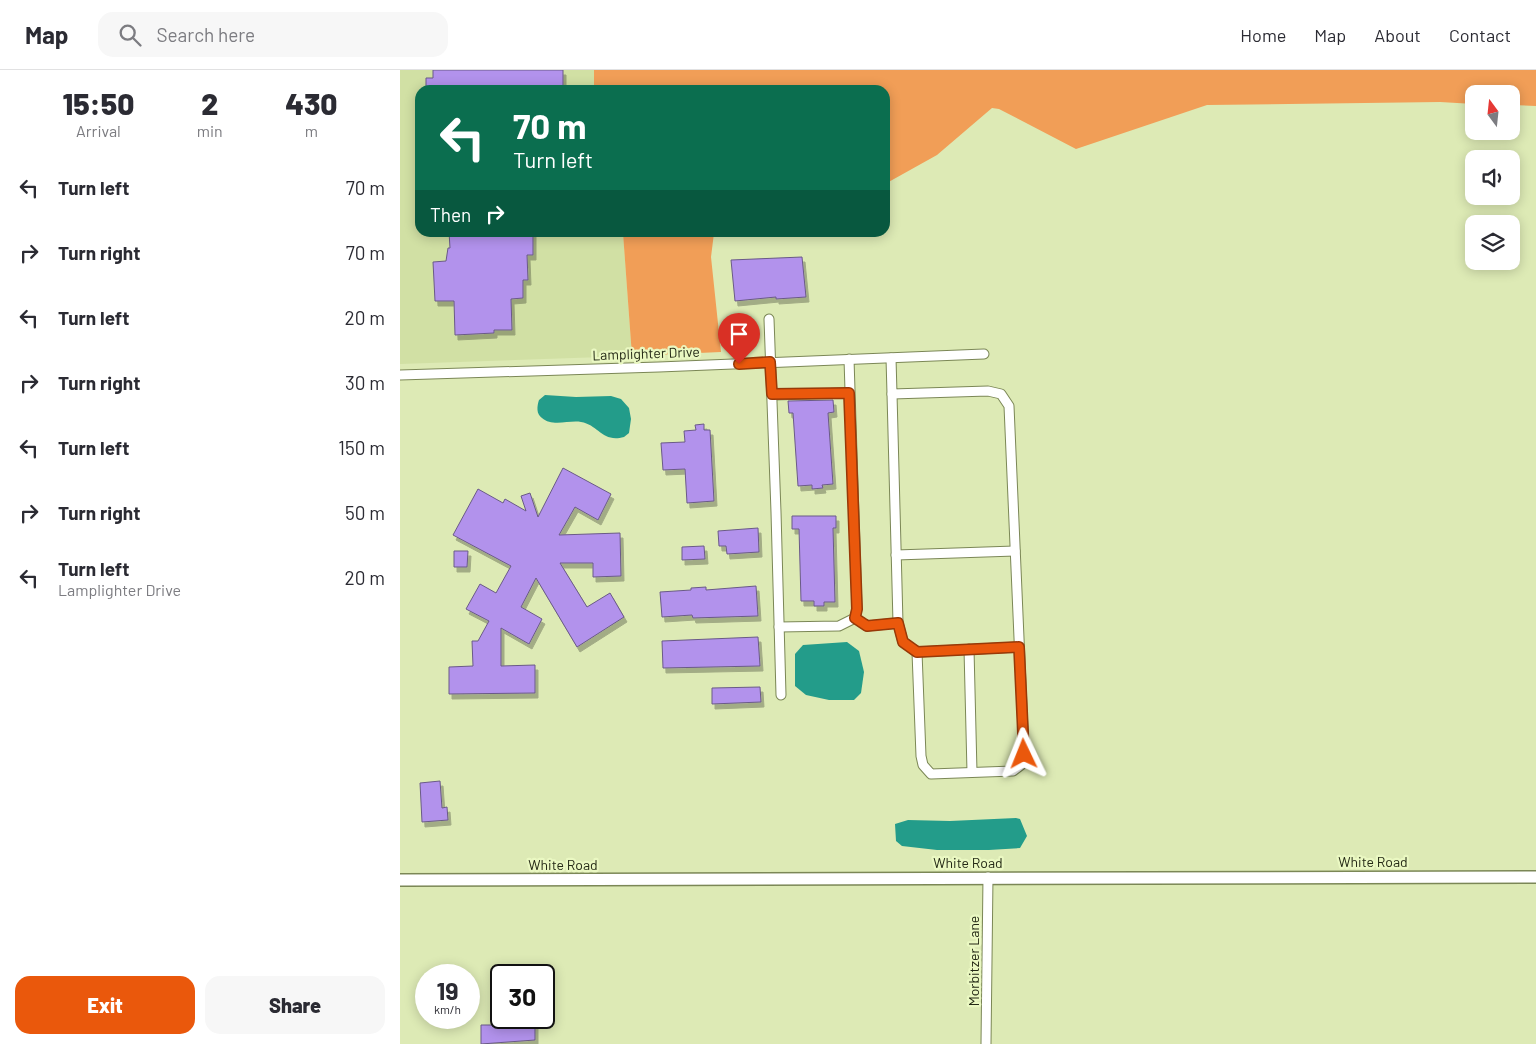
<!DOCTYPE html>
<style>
:root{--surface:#fff;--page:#f7f7f7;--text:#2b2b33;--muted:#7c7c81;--line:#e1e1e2;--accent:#ea580c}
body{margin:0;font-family:Barlow,sans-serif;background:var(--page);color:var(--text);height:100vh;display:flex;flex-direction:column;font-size:19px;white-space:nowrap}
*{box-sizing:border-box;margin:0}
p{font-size:16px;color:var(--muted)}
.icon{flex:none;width:28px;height:28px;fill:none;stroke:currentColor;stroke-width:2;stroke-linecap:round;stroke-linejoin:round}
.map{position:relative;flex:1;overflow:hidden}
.sheet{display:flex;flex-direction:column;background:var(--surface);width:400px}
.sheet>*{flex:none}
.banner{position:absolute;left:15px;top:15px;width:475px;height:152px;border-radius:15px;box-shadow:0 2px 12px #0003;background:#0b6e4f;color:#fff;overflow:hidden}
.needle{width:32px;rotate:345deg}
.fabs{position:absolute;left:1065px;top:15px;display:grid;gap:10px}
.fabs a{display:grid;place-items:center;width:55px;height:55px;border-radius:10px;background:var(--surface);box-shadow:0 2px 12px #0003;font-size:25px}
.speed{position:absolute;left:15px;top:894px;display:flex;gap:10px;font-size:25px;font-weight:700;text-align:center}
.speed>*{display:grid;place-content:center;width:65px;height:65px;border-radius:50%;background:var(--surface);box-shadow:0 2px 12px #0003;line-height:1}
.speed small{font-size:12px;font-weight:400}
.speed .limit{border:2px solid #111;border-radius:8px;background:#fff;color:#111}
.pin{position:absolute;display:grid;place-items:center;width:42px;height:42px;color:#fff;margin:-51px -21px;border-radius:50% 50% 50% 0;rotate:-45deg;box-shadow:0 0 5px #0007}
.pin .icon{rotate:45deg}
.me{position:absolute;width:55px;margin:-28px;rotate:358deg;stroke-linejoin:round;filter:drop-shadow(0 0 4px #0008)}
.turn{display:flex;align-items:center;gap:18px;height:105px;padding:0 15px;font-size:22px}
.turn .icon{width:65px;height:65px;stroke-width:2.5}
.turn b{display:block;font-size:35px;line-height:42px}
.then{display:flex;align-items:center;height:48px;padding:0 15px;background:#0003;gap:10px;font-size:19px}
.eta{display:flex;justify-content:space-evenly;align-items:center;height:85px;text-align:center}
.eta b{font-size:30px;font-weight:800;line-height:35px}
.cta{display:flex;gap:10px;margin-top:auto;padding:10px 15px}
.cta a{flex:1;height:58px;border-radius:15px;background:var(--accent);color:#fff;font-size:20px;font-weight:800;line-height:58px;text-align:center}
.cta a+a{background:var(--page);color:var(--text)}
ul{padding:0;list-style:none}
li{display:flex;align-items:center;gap:15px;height:65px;padding:0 15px}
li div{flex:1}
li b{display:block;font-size:19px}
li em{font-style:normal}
header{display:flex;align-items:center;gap:30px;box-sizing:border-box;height:70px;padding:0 25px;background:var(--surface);border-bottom:1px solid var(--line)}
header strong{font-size:24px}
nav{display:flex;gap:28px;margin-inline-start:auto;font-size:18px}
.search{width:350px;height:45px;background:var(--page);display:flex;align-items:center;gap:12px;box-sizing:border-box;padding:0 18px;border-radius:15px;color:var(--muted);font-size:19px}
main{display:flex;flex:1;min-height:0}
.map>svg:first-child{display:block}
.built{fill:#d1e0a4}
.forest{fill:#f19e57}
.water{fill:#239c8a}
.building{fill:#b292ec;stroke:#6a5a87;filter:url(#shadow)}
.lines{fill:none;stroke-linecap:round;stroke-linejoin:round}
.minor-casing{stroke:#7b8756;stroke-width:11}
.tertiary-casing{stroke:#7b8756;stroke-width:14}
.minor{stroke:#fff;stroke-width:9}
.tertiary{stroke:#fff;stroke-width:11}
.route-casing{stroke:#983908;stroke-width:12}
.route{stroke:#ea580c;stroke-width:9}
.labels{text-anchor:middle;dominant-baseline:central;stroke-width:4.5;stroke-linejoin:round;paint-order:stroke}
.street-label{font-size:14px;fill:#242915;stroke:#eaf8c2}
</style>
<header>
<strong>Map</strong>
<div class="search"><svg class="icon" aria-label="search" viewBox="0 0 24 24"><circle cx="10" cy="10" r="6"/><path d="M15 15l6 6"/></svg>Search here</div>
<nav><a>Home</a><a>Map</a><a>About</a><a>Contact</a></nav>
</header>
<main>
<section class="sheet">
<div class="eta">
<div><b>15:50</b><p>Arrival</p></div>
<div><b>2</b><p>min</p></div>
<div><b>430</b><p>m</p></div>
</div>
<ul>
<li><svg class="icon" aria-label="left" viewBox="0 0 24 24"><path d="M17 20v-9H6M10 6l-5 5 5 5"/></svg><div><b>Turn left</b></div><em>70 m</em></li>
<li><svg class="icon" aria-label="right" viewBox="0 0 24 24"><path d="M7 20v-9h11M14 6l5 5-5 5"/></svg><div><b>Turn right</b></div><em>70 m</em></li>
<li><svg class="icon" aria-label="left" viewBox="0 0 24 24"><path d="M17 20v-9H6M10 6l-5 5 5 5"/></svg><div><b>Turn left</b></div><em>20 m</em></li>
<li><svg class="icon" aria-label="right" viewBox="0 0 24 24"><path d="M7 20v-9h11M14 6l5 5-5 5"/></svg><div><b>Turn right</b></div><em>30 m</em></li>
<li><svg class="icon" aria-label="left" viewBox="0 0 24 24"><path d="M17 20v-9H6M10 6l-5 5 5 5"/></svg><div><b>Turn left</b></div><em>150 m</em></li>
<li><svg class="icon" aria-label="right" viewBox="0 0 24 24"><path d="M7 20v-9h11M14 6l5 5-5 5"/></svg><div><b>Turn right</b></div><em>50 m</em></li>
<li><svg class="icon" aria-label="left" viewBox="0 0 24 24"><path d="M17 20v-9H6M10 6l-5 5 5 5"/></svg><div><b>Turn left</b><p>Lamplighter Drive</p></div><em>20 m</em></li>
</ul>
<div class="cta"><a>Exit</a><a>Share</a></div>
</section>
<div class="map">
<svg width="1136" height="974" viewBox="0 0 1136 974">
<defs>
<filter id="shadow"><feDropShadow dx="3" dy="5" stdDeviation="0" flood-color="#0004"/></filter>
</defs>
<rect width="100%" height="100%" fill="#ddeab5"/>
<!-- built -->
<polygon class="built" points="0,0 194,0 194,20 20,20 20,162 223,163 232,286 0,294"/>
<!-- forest -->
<g class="forest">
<polygon points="194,0 1136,0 1136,36 1111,35 1111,24 1074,24 1074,34 1040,32 807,35 676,79 599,39 592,38 537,85 485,114 485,20 194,20"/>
<polygon points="223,163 314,163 311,187 321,282 232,286"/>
</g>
<!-- water -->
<g class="water">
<path d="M145,325l31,2 35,-1 10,3 8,9 2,11 -2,14 -5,4c-22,6 -25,-12 -43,-15 -12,-2 -29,5 -39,-4 -6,-4 -5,-12 -3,-18z"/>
<polygon points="447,572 459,581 464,602 461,623 454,630 429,630 406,625 395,616 395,584 403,575"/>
<polygon points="616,748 620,749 627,766 620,778 589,780 537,780 502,776 496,771 495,754 508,750 550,751"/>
</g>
<!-- building -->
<g class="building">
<polygon points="33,0 163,0 163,20 26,20 26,8 33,8"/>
<polygon points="49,162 133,162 133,185 127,185 128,210 123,210 123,228 111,229 112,260 94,260 94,263 55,265 54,231 35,231 33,192 46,191 48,178 50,178"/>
<polygon points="402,187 406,227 376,229 376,227 335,231 331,190"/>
<polygon points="433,330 434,342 428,343 433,414 422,415 423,418 412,419 412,415 398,416 393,343 389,343 388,331"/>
<polygon points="304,354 304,360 310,360 314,431 287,433 285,399 263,400 261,373 285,372 284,361 296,360 295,355"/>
<polygon points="163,398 211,424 198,450 175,437 159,465 220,463 221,506 193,507 193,493 160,493 187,537 210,523 224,547 177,577 136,508 121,537 142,549 129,574 101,558 101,596 135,595 135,623 49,624 49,597 73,596 72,571 78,571 89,551 66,539 80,514 96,523 111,496 53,465 78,419 103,433 105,429 126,441 121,426 130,423 138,447"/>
<polygon points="392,446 436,446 436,458 433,458 435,532 424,532 424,536 414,536 414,531 401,531 399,459 392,459"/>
<polygon points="358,458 359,482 327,484 326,476 319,476 318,461"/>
<polygon points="304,476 305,489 282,490 282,477"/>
<polygon points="54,481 68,481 67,497 54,497"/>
<polygon points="356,516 358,546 293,548 292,545 262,547 260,522 291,520 291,518 306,517 306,520"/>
<polygon points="358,567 360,596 263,598 262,571"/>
<polygon points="360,617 361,632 312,634 312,618"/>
<polygon points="40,711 42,738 47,737 48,750 22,752 20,713"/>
<polygon points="135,948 135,970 81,974 81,955 110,955 110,949"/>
</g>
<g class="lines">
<!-- minor casing -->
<g class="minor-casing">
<g id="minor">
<polyline points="369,249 376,442 381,625"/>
<polyline points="0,305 259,297 584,284"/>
<polyline points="492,324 498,553"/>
<polyline points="372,325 449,323"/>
<polyline points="496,485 615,481"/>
<polyline points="455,548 467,556 498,553 503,572 517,582 521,686 523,695 531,704 613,701 621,695 624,684 609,336 601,324 588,321 492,324 491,288"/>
<polyline points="379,557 439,556 455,548 457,539 449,289"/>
<polyline points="569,579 572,702"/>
<polyline points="517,582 619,577"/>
<polyline points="586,974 588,807"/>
</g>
</g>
<!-- tertiary casing -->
<g class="tertiary-casing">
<polyline id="tertiary" points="0,810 1136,807"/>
</g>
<!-- minor -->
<use href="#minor" class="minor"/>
<!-- tertiary -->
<use href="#tertiary" class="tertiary"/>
</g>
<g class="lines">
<!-- route casing -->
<g class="route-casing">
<polyline id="route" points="339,294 370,292 372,324 449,323 457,539 455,548 467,556 498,553 503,572 517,582 619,577 624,684"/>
</g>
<!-- route -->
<use href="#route" class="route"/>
</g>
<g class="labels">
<!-- street labels -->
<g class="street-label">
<text transform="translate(246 283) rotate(-2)">Lamplighter Drive</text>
<text x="973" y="791">White Road</text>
<text x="568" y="792">White Road</text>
<text x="163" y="794">White Road</text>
<text transform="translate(573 891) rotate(-90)">Morbitzer Lane</text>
</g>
</g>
</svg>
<div class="fabs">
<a><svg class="needle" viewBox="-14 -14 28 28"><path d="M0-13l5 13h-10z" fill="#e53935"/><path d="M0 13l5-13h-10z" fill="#7c7c81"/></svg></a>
<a><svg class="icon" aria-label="sound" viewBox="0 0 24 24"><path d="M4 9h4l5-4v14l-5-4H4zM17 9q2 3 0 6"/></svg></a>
<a><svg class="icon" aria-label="layers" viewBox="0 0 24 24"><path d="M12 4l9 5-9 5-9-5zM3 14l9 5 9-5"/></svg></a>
</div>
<div class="speed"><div>19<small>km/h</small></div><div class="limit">30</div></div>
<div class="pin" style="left:339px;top:294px;background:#d93025"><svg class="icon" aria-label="arrive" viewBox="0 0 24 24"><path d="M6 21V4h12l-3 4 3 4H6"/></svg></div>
<svg class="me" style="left:624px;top:684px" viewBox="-20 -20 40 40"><path d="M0-17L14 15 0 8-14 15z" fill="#ea580c" stroke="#fff" stroke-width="4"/></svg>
<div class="banner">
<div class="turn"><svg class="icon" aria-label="left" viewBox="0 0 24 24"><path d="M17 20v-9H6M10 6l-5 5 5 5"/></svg><div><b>70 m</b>Turn left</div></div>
<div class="then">Then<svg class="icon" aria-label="right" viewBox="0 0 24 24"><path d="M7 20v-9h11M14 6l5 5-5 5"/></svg></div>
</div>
</div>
</main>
